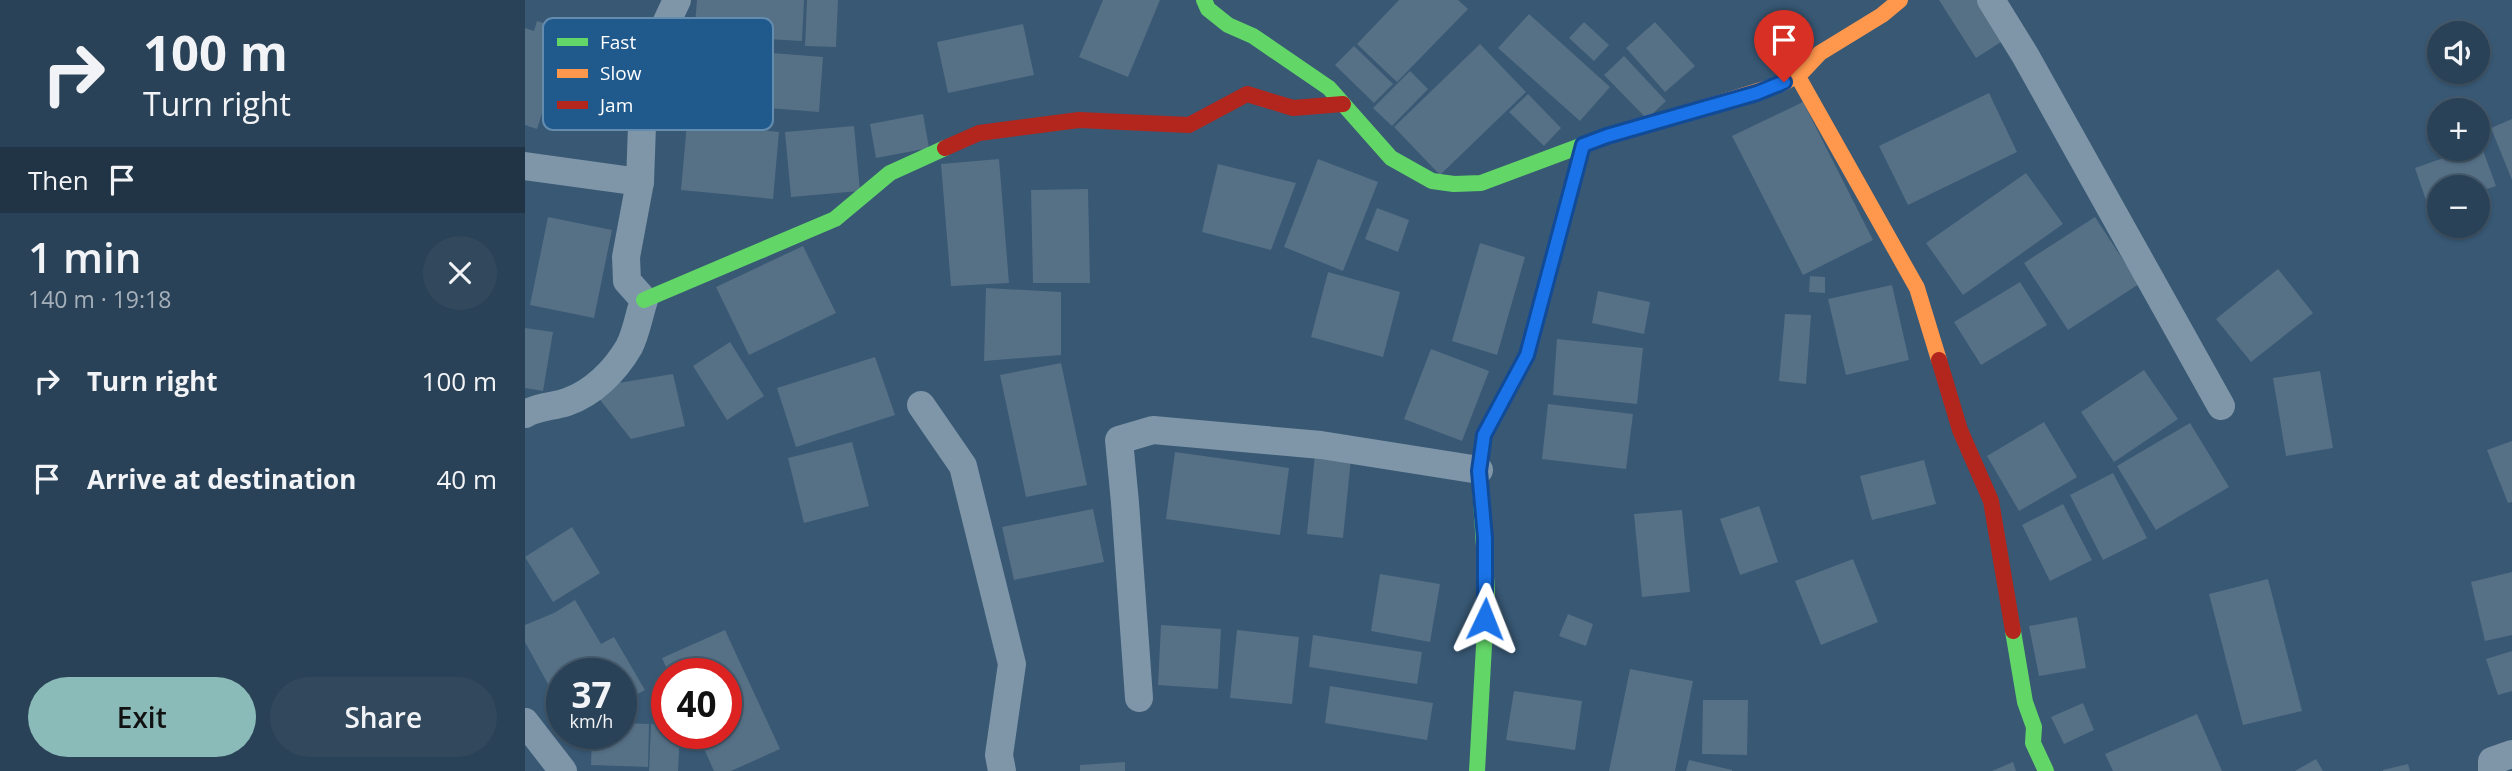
<!DOCTYPE html>
<meta charset="utf-8">
<style>
:root{--surface:#2a4257;--page:#32495d;--text:#f1f3f6;--muted:#a5b0ba;--line:#465b6d;--accent:#8bbbb9}
body{margin:0;font-family:"Open Sans",sans-serif;background:var(--page);color:var(--text);height:100vh;display:flex;flex-direction:column;font-size:26px;white-space:nowrap}
*{box-sizing:border-box;margin:0}
p{font-size:23px;color:var(--muted)}
.icon{flex:none;width:38px;height:38px;fill:none;stroke:currentColor;stroke-width:2;stroke-linecap:round;stroke-linejoin:round}
.map{position:relative;flex:1;overflow:hidden}
.side{display:flex;flex-direction:column;background:var(--surface);width:525px}
.side>*{flex:none}
.guide{background:#2a4257;color:var(--text);overflow:hidden}
.tools{position:absolute;left:1902px;top:21px;display:grid;gap:14px}
.tools a{display:grid;place-items:center;width:63px;height:63px;border-radius:50%;background:var(--surface);box-shadow:0 2px 5px #0004,0 0 0 2px var(--line);font-size:35px}
.speed{position:absolute;left:21px;top:658px;display:flex;gap:14px;font-size:35px;font-weight:700;text-align:center}
.speed>*{display:grid;place-content:center;width:91px;height:91px;border-radius:50%;background:var(--surface);box-shadow:0 2px 5px #0004,0 0 0 2px var(--line);line-height:1}
.speed small{font-size:18px;font-weight:400}
.speed .limit{border:10px solid #d22;background:#fff;color:#111}
.pin{position:absolute;display:grid;place-items:center;width:60px;height:60px;color:#fff;margin:-72px -30px;border-radius:50% 50% 50% 0;rotate:-45deg;box-shadow:0 0 7px #0007}
.pin .icon{rotate:45deg}
.me{position:absolute;width:77px;margin:-38px;rotate:2deg;stroke-linejoin:round;filter:drop-shadow(0 0 5px #0008)}
.turn{display:flex;align-items:center;gap:24px;height:147px;padding:0 28px;font-size:32px}
.turn .icon{width:91px;height:91px;stroke-width:2.5}
.turn b{display:block;font-size:49px;line-height:60px}
.then{display:flex;align-items:center;height:66px;padding:0 28px;background:#0003;gap:14px;font-size:26px}
.round{display:grid;place-items:center;flex:none;width:74px;height:74px;border-radius:37px;background:var(--page)}
.summary{display:flex;align-items:center;justify-content:space-between;height:119px;padding:0 28px}
h1{font-size:42px;font-weight:600;line-height:52px}
.primary-button{display:flex;gap:14px;margin-top:auto;padding:14px 28px}
.primary-button a{flex:1;height:80px;border-radius:42px;background:var(--accent);color:#111;font-size:28px;font-weight:600;line-height:80px;text-align:center}
.primary-button a+a{background:var(--page);color:var(--text)}
ul{padding:0;list-style:none}
li{display:flex;align-items:center;gap:21px;height:98px;padding:0 28px}
li div{flex:1}
li b{display:block;font-size:26px}
li em{font-style:normal}
main{display:flex;flex:1;min-height:0}
.map>svg:first-child{display:block}
.building{fill:#567086}
.lines{fill:none;stroke-linecap:round;stroke-linejoin:round}
.street{stroke:#7f95a8;stroke-width:28}
.fast{stroke:#63d668;stroke-width:16}
.slow{stroke:#ff974d;stroke-width:16}
.jam{stroke:#b3261e;stroke-width:16}
.route-casing{stroke:#114b97;stroke-width:18}
.route{stroke:#1a73e8;stroke-width:12}
.key{fill:#205a8c;stroke:#638cae;stroke-width:2}
.key-label{font-size:19px;fill:#fff}
</style>
<main>
<section class="side">
<div class="guide">
<div class="turn"><svg class="icon" aria-label="right" viewBox="0 0 24 24"><path d="M7 20v-9h11M14 6l5 5-5 5"/></svg><div><b>100 m</b>Turn right</div></div>
<div class="then">Then<svg class="icon" aria-label="arrive" viewBox="0 0 24 24"><path d="M6 21V4h12l-3 4 3 4H6"/></svg></div>
</div>
<div class="summary"><div><h1>1 min</h1><p>140 m · 19:18</p></div><a class="round"><svg class="icon" aria-label="close" viewBox="0 0 24 24"><path d="M6 6l12 12M18 6L6 18"/></svg></a></div>
<ul>
<li><svg class="icon" aria-label="right" viewBox="0 0 24 24"><path d="M7 20v-9h11M14 6l5 5-5 5"/></svg><div><b>Turn right</b></div><em>100 m</em></li>
<li><svg class="icon" aria-label="arrive" viewBox="0 0 24 24"><path d="M6 21V4h12l-3 4 3 4H6"/></svg><div><b>Arrive at destination</b></div><em>40 m</em></li>
</ul>
<div class="primary-button"><a>Exit</a><a>Share</a></div>
</section>
<div class="map">
<svg width="1987" height="771" viewBox="0 0 1987 771">
<rect width="100%" height="100%" fill="#385874"/>
<!-- building -->
<g class="building">
<polygon points="172,0 279,0 277,41 169,35"/>
<polygon points="282,0 313,0 311,47 280,46"/>
<polygon points="578,0 635,0 603,77 554,57"/>
<polygon points="874,0 933,0 943,9 872,82 832,44"/>
<polygon points="1414,0 1453,0 1479,40 1451,58"/>
<polygon points="1004,14 1085,87 1055,121 973,48"/>
<polygon points="12,21 44,31 12,129 0,125 0,28 9,31"/>
<polygon points="1059,22 1084,45 1069,61 1044,38"/>
<polygon points="1130,22 1170,66 1140,92 1101,48"/>
<polygon points="498,24 509,75 423,93 412,42"/>
<polygon points="955,44 1001,92 915,175 869,127"/>
<polygon points="829,46 868,84 849,103 810,65"/>
<polygon points="220,51 298,57 294,112 216,106"/>
<polygon points="1099,56 1141,101 1122,119 1079,75"/>
<polygon points="885,71 903,89 867,126 848,108"/>
<polygon points="1464,93 1492,152 1383,205 1354,146"/>
<polygon points="1003,94 1036,128 1019,146 984,112"/>
<polygon points="1278,102 1348,240 1278,275 1207,136"/>
<polygon points="398,114 404,148 351,158 345,124"/>
<polygon points="1987,119 1987,180 1966,128"/>
<polygon points="162,123 254,132 248,199 156,190"/>
<polygon points="329,126 335,191 266,197 260,132"/>
<polygon points="1956,145 1971,186 1953,192 1953,187 1914,187 1914,205 1904,209 1890,168 1944,149 1953,149 1953,146"/>
<polygon points="474,159 484,283 426,286 416,164"/>
<polygon points="793,159 853,182 818,271 759,247"/>
<polygon points="693,164 771,183 746,250 677,232"/>
<polygon points="1501,173 1538,224 1438,295 1401,243"/>
<polygon points="563,189 565,283 508,283 506,190"/>
<polygon points="852,208 884,220 873,252 840,239"/>
<polygon points="23,217 87,230 69,318 5,305"/>
<polygon points="1570,217 1614,284 1543,330 1499,263"/>
<polygon points="955,243 1000,257 972,355 927,341"/>
<polygon points="278,246 311,313 224,355 191,287"/>
<polygon points="1753,269 1788,313 1726,362 1691,319"/>
<polygon points="803,272 875,292 858,357 786,337"/>
<polygon points="1285,276 1300,277 1300,293 1284,292"/>
<polygon points="1495,282 1522,325 1456,365 1429,322"/>
<polygon points="1367,285 1384,360 1321,375 1303,299"/>
<polygon points="461,288 536,292 536,355 459,361"/>
<polygon points="1073,291 1125,302 1119,334 1067,323"/>
<polygon points="1260,314 1286,315 1281,384 1254,381"/>
<polygon points="0,328 28,332 18,391 0,388"/>
<polygon points="1032,339 1118,348 1112,404 1028,395"/>
<polygon points="205,342 239,396 202,420 168,366"/>
<polygon points="906,349 964,371 937,441 879,419"/>
<polygon points="350,357 370,415 271,447 252,388"/>
<polygon points="536,363 562,485 501,497 475,375"/>
<polygon points="1619,370 1653,419 1589,462 1556,412"/>
<polygon points="1795,371 1808,448 1761,456 1748,378"/>
<polygon points="148,374 160,426 106,439 72,396 87,384"/>
<polygon points="1023,404 1108,414 1101,469 1017,459"/>
<polygon points="1519,422 1552,477 1494,511 1462,456"/>
<polygon points="1665,423 1704,487 1631,530 1592,466"/>
<polygon points="1987,441 1987,502 1983,503 1962,450"/>
<polygon points="327,442 344,506 279,523 263,458"/>
<polygon points="650,452 764,468 755,535 641,519"/>
<polygon points="790,454 826,458 818,538 782,534"/>
<polygon points="1399,460 1411,504 1347,520 1335,476"/>
<polygon points="1588,473 1622,538 1578,560 1545,495"/>
<polygon points="1538,504 1567,560 1525,581 1497,525"/>
<polygon points="1234,506 1253,562 1215,575 1195,519"/>
<polygon points="568,509 579,562 489,580 477,527"/>
<polygon points="1157,510 1165,592 1117,597 1109,514"/>
<polygon points="47,527 75,573 28,602 0,557"/>
<polygon points="1328,559 1353,622 1296,645 1270,581"/>
<polygon points="1987,572 1987,635 1960,641 1946,582"/>
<polygon points="855,574 915,584 905,642 846,631"/>
<polygon points="1743,579 1777,711 1718,725 1684,594"/>
<polygon points="50,600 76,644 89,637 120,690 96,703 96,674 37,674 37,682 34,678 23,684 0,642 0,625 29,613"/>
<polygon points="1043,614 1068,624 1061,646 1034,636"/>
<polygon points="1552,617 1561,668 1514,676 1504,626"/>
<polygon points="636,625 696,629 693,689 633,685"/>
<polygon points="200,630 255,749 206,771 189,771 172,733 201,733 201,674 144,674 137,658"/>
<polygon points="712,630 774,637 767,704 705,698"/>
<polygon points="788,635 897,652 892,684 784,667"/>
<polygon points="1987,651 1987,691 1973,695 1961,659"/>
<polygon points="1105,669 1168,681 1150,771 1084,771"/>
<polygon points="805,686 908,703 902,740 800,723"/>
<polygon points="989,691 1057,701 1050,750 981,740"/>
<polygon points="1178,700 1223,700 1222,755 1177,754"/>
<polygon points="1558,703 1569,730 1539,744 1526,717"/>
<polygon points="1672,714 1697,771 1588,771 1580,754"/>
<polygon points="96,723 124,724 123,767 66,765 67,733 96,733"/>
<polygon points="126,724 142,724 142,733 155,733 153,771 124,771"/>
<polygon points="1791,759 1798,771 1770,771"/>
<polygon points="1164,760 1207,770 1207,771 1161,771"/>
<polygon points="600,762 600,771 555,771 555,765"/>
<polygon points="1488,762 1491,771 1467,771"/>
<polygon points="1883,764 1885,771 1858,771 1858,770"/>
</g>
<g class="lines">
<!-- street -->
<g class="street">
<polyline points="1466,0 1500,55 1696,406"/>
<polyline points="0,166 115,182 117,126 129,90 136,34 152,0"/>
<polyline points="396,405 438,466 487,664 474,755 477,771"/>
<path d="M0,414c14,-8 28,-7 42,-12 26,-9 48,-31 62,-55 7,-13 10,-32 15,-47l-17,-19 -1,-24 14,-75"/>
<polyline points="614,698 600,503 594,440 628,430 796,445 954,470"/>
<polyline points="0,722 38,771"/>
<polyline points="1967,771 1967,761 1987,754"/>
</g>
<!-- fast -->
<g class="fast">
<polyline points="679,0 683,9 703,25 728,36 804,88 866,158 907,181 929,184 956,183 1082,136 1175,109"/>
<polyline points="119,300 310,219 365,173 420,148"/>
<polyline points="1488,631 1500,702 1509,727 1508,743 1521,771"/>
<polyline points="952,771 962,592 954,470 959,435 1002,355 1058,145"/>
</g>
<!-- slow -->
<g class="slow">
<polyline points="1272,75 1392,288 1414,360"/>
<polyline points="1175,109 1259,83 1278,71 1295,53 1357,15 1375,0"/>
</g>
<!-- jam -->
<g class="jam">
<polyline points="420,148 454,133 554,120 664,125 722,94 768,108 818,104"/>
<polyline points="1414,360 1435,430 1466,501 1488,631"/>
</g>
</g>
<g class="lines">
<!-- route casing -->
<g class="route-casing">
<polyline id="route" points="960,619 960,538 954,471 959,435 1002,355 1058,145 1082,136 1232,93 1259,82"/>
</g>
<!-- route -->
<use href="#route" class="route"/>
</g>
<!-- legend -->
<rect x="18" y="18" width="230" height="112" rx="10" class="key"/>
<rect x="32" y="38" width="31" height="8" fill="#63d668"/>
<rect x="32" y="69" width="31" height="9" fill="#ff974d"/>
<rect x="32" y="101" width="31" height="8" fill="#b3261e"/>
<g class="key-label">
<text x="75" y="49">Fast</text>
<text x="75" y="80">Slow</text>
<text x="75" y="112">Jam</text>
</g>
</svg>
<div class="tools">
<a><svg class="icon" aria-label="sound" viewBox="0 0 24 24"><path d="M4 9h4l5-4v14l-5-4H4zM17 9q2 3 0 6"/></svg></a>
<a>+</a>
<a>−</a>
</div>
<div class="speed"><div>37<small>km/h</small></div><div class="limit">40</div></div>
<div class="pin" style="left:1259px;top:82px;background:#d93025"><svg class="icon" aria-label="arrive" viewBox="0 0 24 24"><path d="M6 21V4h12l-3 4 3 4H6"/></svg></div>
<svg class="me" style="left:960px;top:619px" viewBox="-20 -20 40 40"><path d="M0-17L14 15 0 8-14 15z" fill="#1a73e8" stroke="#fff" stroke-width="4"/></svg>
</div>
</main>
